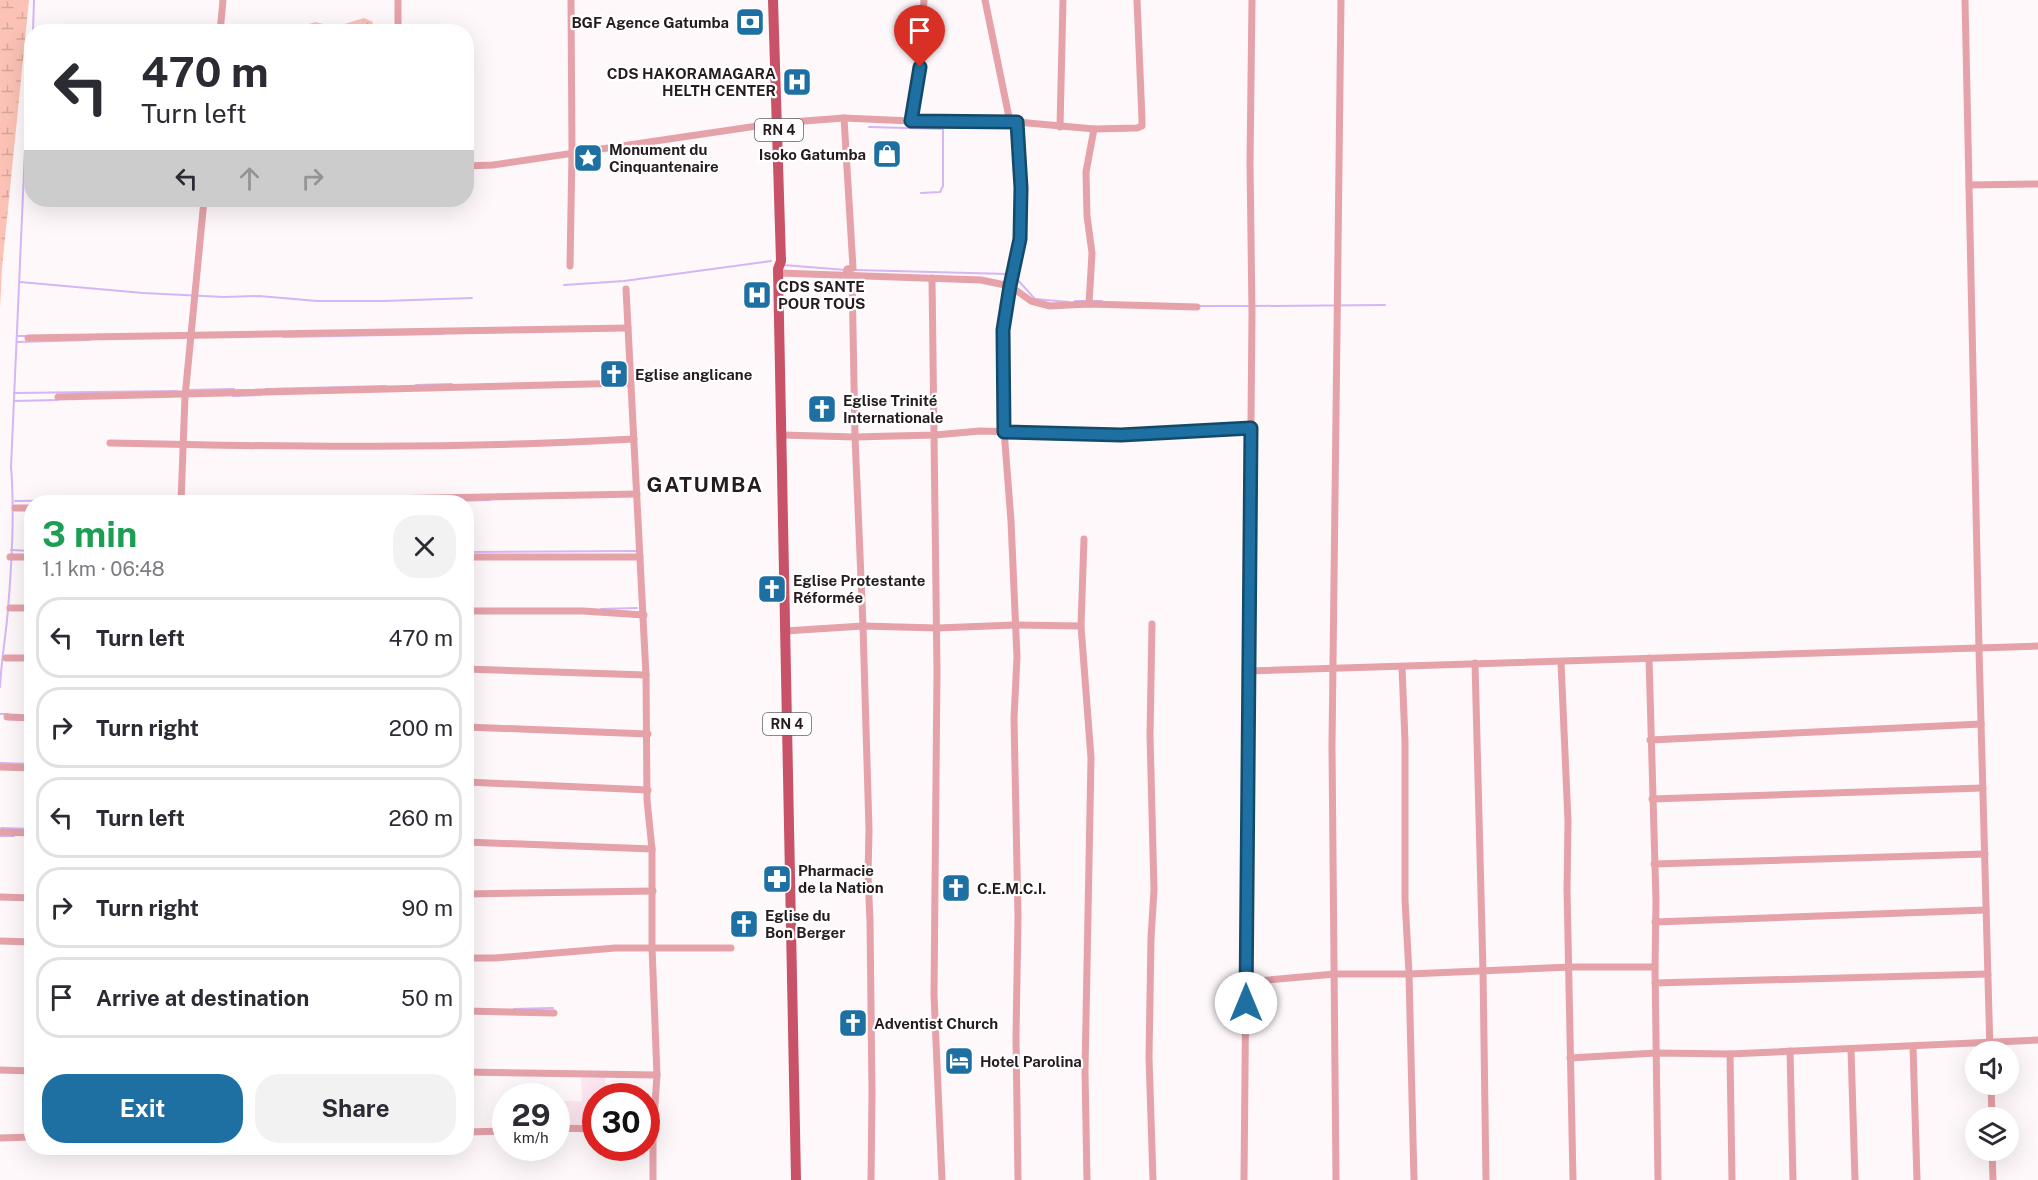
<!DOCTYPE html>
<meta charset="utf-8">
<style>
:root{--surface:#fff;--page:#f2f2f3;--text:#2b2b33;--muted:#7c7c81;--line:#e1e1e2;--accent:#1d70a1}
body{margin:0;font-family:"Public Sans",sans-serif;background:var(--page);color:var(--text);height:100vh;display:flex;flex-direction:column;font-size:22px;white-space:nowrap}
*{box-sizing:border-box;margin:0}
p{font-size:20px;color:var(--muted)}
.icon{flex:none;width:33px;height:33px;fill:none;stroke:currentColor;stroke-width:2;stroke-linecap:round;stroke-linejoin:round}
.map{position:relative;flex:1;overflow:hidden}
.panel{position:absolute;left:24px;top:495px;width:450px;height:660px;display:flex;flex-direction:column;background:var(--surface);border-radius:24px;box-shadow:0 6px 24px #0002}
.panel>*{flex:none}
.guide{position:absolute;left:24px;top:24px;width:450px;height:183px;border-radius:24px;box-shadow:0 6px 24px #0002;background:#fff;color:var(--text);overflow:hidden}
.controls{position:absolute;left:1965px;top:1041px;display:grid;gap:12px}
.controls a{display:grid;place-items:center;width:54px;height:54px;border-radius:50%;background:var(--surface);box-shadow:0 6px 24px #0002;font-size:30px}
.speed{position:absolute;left:492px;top:1083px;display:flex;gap:12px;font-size:30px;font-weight:700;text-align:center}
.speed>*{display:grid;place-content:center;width:78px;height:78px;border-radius:50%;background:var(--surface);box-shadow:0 6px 24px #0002;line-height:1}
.speed small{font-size:15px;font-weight:400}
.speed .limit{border:9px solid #d22;background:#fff;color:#111}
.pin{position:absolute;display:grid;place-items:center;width:51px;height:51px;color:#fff;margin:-62px -26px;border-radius:50% 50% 50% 0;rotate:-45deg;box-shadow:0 0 6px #0007}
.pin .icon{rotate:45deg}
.me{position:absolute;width:66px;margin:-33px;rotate:0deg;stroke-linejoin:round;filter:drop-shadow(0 0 4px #0008)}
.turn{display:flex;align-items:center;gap:21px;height:126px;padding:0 18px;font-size:27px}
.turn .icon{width:78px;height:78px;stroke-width:2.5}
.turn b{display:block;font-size:42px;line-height:51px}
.lanes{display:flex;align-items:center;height:57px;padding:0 18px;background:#0003;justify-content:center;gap:30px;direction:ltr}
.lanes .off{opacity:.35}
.round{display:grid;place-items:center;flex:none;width:63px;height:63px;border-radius:24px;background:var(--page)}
.summary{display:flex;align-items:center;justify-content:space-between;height:102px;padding:0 18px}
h1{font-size:36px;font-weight:700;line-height:45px;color:#1e9e55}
.cta{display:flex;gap:12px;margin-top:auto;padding:12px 18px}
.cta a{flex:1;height:69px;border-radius:24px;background:var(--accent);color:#fff;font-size:24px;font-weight:700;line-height:69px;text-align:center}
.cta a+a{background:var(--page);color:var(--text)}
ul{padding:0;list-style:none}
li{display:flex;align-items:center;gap:18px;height:81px;margin:0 12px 9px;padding:0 6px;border:3px solid var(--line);border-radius:24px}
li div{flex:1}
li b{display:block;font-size:22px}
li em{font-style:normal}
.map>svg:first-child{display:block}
.built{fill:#fee7f1}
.wetland{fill:url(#wetland-marsh)}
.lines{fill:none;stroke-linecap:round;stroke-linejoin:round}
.stream{stroke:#d4b5f5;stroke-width:2}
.minor{stroke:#e5a2a9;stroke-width:7}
.primary{stroke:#c85267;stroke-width:10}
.route-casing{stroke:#134969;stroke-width:15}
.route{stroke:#1d70a1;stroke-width:10}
.labels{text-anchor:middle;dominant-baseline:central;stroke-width:4.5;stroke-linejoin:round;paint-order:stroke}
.shield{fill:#fff;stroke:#676063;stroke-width:1.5}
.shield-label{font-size:14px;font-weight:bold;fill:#261c20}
.poi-label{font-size:15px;font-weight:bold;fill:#261c20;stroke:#fff;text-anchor:start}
.district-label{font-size:21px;font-weight:bold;letter-spacing:1.5px;fill:#261c20;stroke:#fff}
</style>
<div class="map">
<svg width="2038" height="1180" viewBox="0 0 2038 1180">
<defs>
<pattern id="wetland-marsh" width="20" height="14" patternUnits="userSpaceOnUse" patternTransform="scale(1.5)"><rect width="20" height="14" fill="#fbc2b5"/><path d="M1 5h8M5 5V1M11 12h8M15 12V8" fill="none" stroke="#d7a69b"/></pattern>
</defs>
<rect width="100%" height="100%" fill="#fef8fa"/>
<!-- built -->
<polygon class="built" points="581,1074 605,1074 605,1096 596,1096 595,1126 560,1124 558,1101 582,1101"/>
<!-- wetland -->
<g class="wetland">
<polygon points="0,0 29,0 2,268 0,309"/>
<polygon points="364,18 373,22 371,31 288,31 315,22 332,26 341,25"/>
</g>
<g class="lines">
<!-- stream -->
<g class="stream">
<polyline points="33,32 34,0"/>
<polyline points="869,127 943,129 943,186 940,192 921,193"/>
<polyline points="783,265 846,270"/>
<polyline points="855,270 1008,274 1015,277 1035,299 1069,302"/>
<polyline points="20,282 143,293 224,297 259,296 317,301 383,301 472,298"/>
<polyline points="564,285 624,281 771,261"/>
<polyline points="1075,301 1102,301"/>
<polyline points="1198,306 1249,306"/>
<polyline points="1255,306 1385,305"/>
<polyline points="17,336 29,336"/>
<polyline points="283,337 443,334"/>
<polyline points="17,342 89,340"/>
<polyline points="416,385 452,384"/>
<polyline points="266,389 386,386"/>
<polyline points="188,390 234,389"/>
<polyline points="14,393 177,391"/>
<polyline points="233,396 261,395"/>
<polyline points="15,401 57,400"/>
<polyline points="15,501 225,499"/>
<polyline points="414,502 490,500"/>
<polyline points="11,550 32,551"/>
<polyline points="466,552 636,551"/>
<polyline points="601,609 637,608"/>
<path d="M0,687c1,-26 6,-51 8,-78 4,-47 7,-95 3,-142l14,-318 7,-95"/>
<polyline points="0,714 8,714"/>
<polyline points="0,763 32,764"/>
<polyline points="1,828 32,829"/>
<polyline points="0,836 14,836"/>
<polyline points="514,1009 553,1008"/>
<polyline points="646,1130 647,1130"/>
<polyline points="646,1134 647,1134"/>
</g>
<!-- minor -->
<g class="minor">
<polyline points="398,0 398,32"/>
<polyline points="985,0 1010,122"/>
<polyline points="1965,0 1979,649 1990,1052"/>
<polyline points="220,32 223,0"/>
<polyline points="844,118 853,268 847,269 846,275"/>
<polyline points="911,121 919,80 924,0"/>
<polyline points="1017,122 1021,188 1020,239 1006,307 1002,344 1002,404 1011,521 1017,657 1014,718 1018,917 1016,1037 1018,1180"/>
<polyline points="1060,127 1063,0"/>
<polyline points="466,166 493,165 778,123 844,118 911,121 1017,122 1094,129 1137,128 1142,126 1142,120 1137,0"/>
<polyline points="29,169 32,169"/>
<polyline points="1969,185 2038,184"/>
<polyline points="570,266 572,152 571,0"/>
<polyline points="779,273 981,280 1010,286 1031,301 1050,306 1089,304 1197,307"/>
<polyline points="852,275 855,437 863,626 869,830 868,876 870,921 872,1093 871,1180"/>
<polyline points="932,278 937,671 934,995 942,1180"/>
<polyline points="626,289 646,675 647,800 652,849 652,947 657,1075 653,1133 653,1180"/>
<polyline points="1089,304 1092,253 1087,216 1086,172 1094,129"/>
<polyline points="28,338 628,328"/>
<polyline points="58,397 630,383"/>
<polyline points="782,435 855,437 935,435 980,431 1121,435 1251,428"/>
<path d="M110,443c174,4 350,6 524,-4"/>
<polyline points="181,502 185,397 204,200"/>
<polyline points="226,502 637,494"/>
<polyline points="15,508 32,508"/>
<polyline points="1084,539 1081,626 1091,758 1085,1071 1087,1180"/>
<polyline points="10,557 32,557"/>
<polyline points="466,557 640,557"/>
<polyline points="10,608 32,608"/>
<polyline points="466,611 583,611 644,615"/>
<polyline points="1152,624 1150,735 1154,890 1151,938 1149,1057 1153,1180"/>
<polyline points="785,631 863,626 937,628 1015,625 1081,626"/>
<polyline points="6,658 32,658"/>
<polyline points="1649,658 1656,901 1655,967 1658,1180"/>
<polyline points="1561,662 1568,821 1567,889 1573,1180"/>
<polyline points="1475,663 1483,971 1486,1180"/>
<polyline points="1402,667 1405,741 1405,899 1409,974 1414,1180"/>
<polyline points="466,669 646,675"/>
<polyline points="1249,671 2038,646"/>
<polyline points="7,717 32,718"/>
<polyline points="466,727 648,734"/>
<polyline points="1650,740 1981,724"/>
<polyline points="0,767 32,768"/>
<polyline points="466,782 648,790"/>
<polyline points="1652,799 1983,788"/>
<polyline points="0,832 32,833"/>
<polyline points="466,842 652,849"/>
<polyline points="1654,864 1985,854"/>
<polyline points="466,894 653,891"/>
<polyline points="0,897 32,898"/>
<polyline points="1655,922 1986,910"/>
<polyline points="0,941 32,942"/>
<polyline points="466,958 495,958 615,948 731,948"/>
<polyline points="1246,982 1335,974 1409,974 1570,967 1655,967"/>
<polyline points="1655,983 1988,974"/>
<polyline points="466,1011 554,1013"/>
<polyline points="1913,1046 1917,1180"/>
<polyline points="1851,1049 1855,1180"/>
<polyline points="1790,1051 1793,1180"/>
<polyline points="1730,1054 1732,1180"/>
<polyline points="1570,1058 1656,1053 1730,1054 2038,1040"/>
<polyline points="0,1070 32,1071"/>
<polyline points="466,1072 657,1075"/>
<polyline points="1991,1084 1992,1118"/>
<polyline points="556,1128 596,1129"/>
<polyline points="466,1132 506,1131"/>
<polyline points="0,1138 32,1137"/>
<polyline points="1992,1150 1993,1180"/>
<polyline points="1244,1180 1252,313 1250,162 1252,0"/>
<polyline points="1336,1180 1332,747 1341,0"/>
</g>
<!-- primary -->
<polyline class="primary" points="773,0 781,261 778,269 796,1180"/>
</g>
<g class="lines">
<!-- route casing -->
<g class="route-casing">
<polyline id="route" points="920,67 911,121 1017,122 1021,188 1020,239 1010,286 1003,330 1004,432 1121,435 1251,428 1246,1003"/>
</g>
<!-- route -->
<use href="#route" class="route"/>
</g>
<!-- icons -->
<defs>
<g id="bank-square" transform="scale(1.5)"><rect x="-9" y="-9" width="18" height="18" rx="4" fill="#1d70a1" stroke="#fff"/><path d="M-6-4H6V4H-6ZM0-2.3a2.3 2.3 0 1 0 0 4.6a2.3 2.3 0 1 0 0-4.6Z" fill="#fff"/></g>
<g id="hospital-square" transform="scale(1.5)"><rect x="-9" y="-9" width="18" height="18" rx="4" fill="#1d70a1" stroke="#fff"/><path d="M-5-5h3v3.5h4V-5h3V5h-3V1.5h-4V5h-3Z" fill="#fff"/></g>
<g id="shop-square" transform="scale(1.5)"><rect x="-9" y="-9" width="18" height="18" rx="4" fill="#1d70a1" stroke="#fff"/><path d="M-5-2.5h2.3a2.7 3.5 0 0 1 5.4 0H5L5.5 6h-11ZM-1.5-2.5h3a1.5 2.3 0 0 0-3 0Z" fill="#fff"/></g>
<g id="sight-square" transform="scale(1.5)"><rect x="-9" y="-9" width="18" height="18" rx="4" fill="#1d70a1" stroke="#fff"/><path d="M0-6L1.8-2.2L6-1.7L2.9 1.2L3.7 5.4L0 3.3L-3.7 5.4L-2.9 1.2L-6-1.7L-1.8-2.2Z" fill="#fff"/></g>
<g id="church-square" transform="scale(1.5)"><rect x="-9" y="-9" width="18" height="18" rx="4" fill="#1d70a1" stroke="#fff"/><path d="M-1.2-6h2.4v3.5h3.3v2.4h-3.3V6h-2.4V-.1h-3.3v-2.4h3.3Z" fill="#fff"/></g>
<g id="pharmacy-square" transform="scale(1.5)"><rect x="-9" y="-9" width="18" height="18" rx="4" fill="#1d70a1" stroke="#fff"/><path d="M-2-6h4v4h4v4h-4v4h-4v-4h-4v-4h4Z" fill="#fff"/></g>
<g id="hotel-square" transform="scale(1.5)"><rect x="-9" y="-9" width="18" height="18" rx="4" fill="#1d70a1" stroke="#fff"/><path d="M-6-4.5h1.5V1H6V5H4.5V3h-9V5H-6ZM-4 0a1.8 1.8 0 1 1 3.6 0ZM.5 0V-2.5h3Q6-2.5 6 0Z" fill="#fff"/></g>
</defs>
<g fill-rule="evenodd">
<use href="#bank-square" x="750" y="22"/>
<use href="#hospital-square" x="797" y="82"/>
<use href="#shop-square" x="887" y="154"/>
<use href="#sight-square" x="588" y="158"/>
<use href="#hospital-square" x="757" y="295"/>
<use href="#church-square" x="614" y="374"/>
<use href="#church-square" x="822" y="409"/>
<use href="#church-square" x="772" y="589"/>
<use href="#pharmacy-square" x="777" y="879"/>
<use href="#church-square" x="956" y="888"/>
<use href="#church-square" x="744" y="924"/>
<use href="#church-square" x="853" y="1023"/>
<use href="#hotel-square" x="959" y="1061"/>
</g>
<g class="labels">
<!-- shield labels -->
<g class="shield">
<rect x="755" y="119" width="48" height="22" rx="4.5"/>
<rect x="763" y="713" width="48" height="22" rx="4.5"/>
</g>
<g class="shield-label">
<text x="779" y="130">RN 4</text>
<text x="787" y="724">RN 4</text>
</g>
<!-- poi labels -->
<g class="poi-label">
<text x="729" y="22" text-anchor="end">BGF Agence Gatumba</text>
<text x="776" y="73" text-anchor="end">CDS HAKORAMAGARA<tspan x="776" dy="17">HELTH CENTER</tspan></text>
<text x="609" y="149">Monument du<tspan x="609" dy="17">Cinquantenaire</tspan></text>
<text x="866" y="154" text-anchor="end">Isoko Gatumba</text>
<text x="778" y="286">CDS SANTE<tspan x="778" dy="17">POUR TOUS</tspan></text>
<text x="635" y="374">Eglise anglicane</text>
<text x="843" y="400">Eglise Trinité<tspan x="843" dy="17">Internationale</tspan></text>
<text x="793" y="580">Eglise Protestante<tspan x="793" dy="17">Réformée</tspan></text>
<text x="798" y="870">Pharmacie<tspan x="798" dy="17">de la Nation</tspan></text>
<text x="977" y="888">C.E.M.C.I.</text>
<text x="765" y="915">Eglise du<tspan x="765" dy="17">Bon Berger</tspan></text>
<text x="874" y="1023">Adventist Church</text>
<text x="980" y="1061">Hotel Parolina</text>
</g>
<!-- district labels -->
<g class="district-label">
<text x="705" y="484">GATUMBA</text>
</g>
</g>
</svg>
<div class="controls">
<a><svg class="icon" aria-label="sound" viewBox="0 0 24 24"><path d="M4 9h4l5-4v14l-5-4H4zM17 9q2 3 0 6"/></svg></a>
<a><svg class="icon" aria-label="layers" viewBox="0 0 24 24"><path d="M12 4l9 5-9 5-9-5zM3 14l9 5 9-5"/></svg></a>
</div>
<div class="speed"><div>29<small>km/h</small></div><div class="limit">30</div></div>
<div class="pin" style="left:920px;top:67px;background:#d93025"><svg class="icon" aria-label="arrive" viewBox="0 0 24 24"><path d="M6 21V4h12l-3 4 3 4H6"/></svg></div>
<svg class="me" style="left:1246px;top:1003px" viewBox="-20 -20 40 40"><circle r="19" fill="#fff"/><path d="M0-13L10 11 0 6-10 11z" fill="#1d70a1"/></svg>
<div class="guide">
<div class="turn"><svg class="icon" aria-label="left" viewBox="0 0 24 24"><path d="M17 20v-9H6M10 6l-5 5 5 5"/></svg><div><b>470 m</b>Turn left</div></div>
<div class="lanes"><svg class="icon" aria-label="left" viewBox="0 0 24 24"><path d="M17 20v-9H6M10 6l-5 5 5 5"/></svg><svg class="icon off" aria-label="ahead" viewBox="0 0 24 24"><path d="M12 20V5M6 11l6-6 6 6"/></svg><svg class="icon off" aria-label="right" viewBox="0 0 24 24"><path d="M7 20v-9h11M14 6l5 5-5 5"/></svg></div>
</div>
<section class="panel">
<div class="summary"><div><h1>3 min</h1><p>1.1 km · 06:48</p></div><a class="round"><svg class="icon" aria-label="close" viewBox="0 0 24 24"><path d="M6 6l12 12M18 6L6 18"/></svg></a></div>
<ul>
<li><svg class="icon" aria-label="left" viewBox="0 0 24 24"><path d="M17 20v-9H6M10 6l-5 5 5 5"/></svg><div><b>Turn left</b></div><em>470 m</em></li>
<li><svg class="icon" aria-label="right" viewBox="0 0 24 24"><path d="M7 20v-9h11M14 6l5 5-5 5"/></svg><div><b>Turn right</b></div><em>200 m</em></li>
<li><svg class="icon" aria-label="left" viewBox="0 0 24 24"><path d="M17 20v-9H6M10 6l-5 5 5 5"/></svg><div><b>Turn left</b></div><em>260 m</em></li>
<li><svg class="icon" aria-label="right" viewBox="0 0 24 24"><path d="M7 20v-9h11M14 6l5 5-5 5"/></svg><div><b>Turn right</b></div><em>90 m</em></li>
<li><svg class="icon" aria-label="arrive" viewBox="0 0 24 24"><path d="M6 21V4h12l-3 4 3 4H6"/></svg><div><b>Arrive at destination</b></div><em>50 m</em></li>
</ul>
<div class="cta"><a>Exit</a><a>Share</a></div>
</section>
</div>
